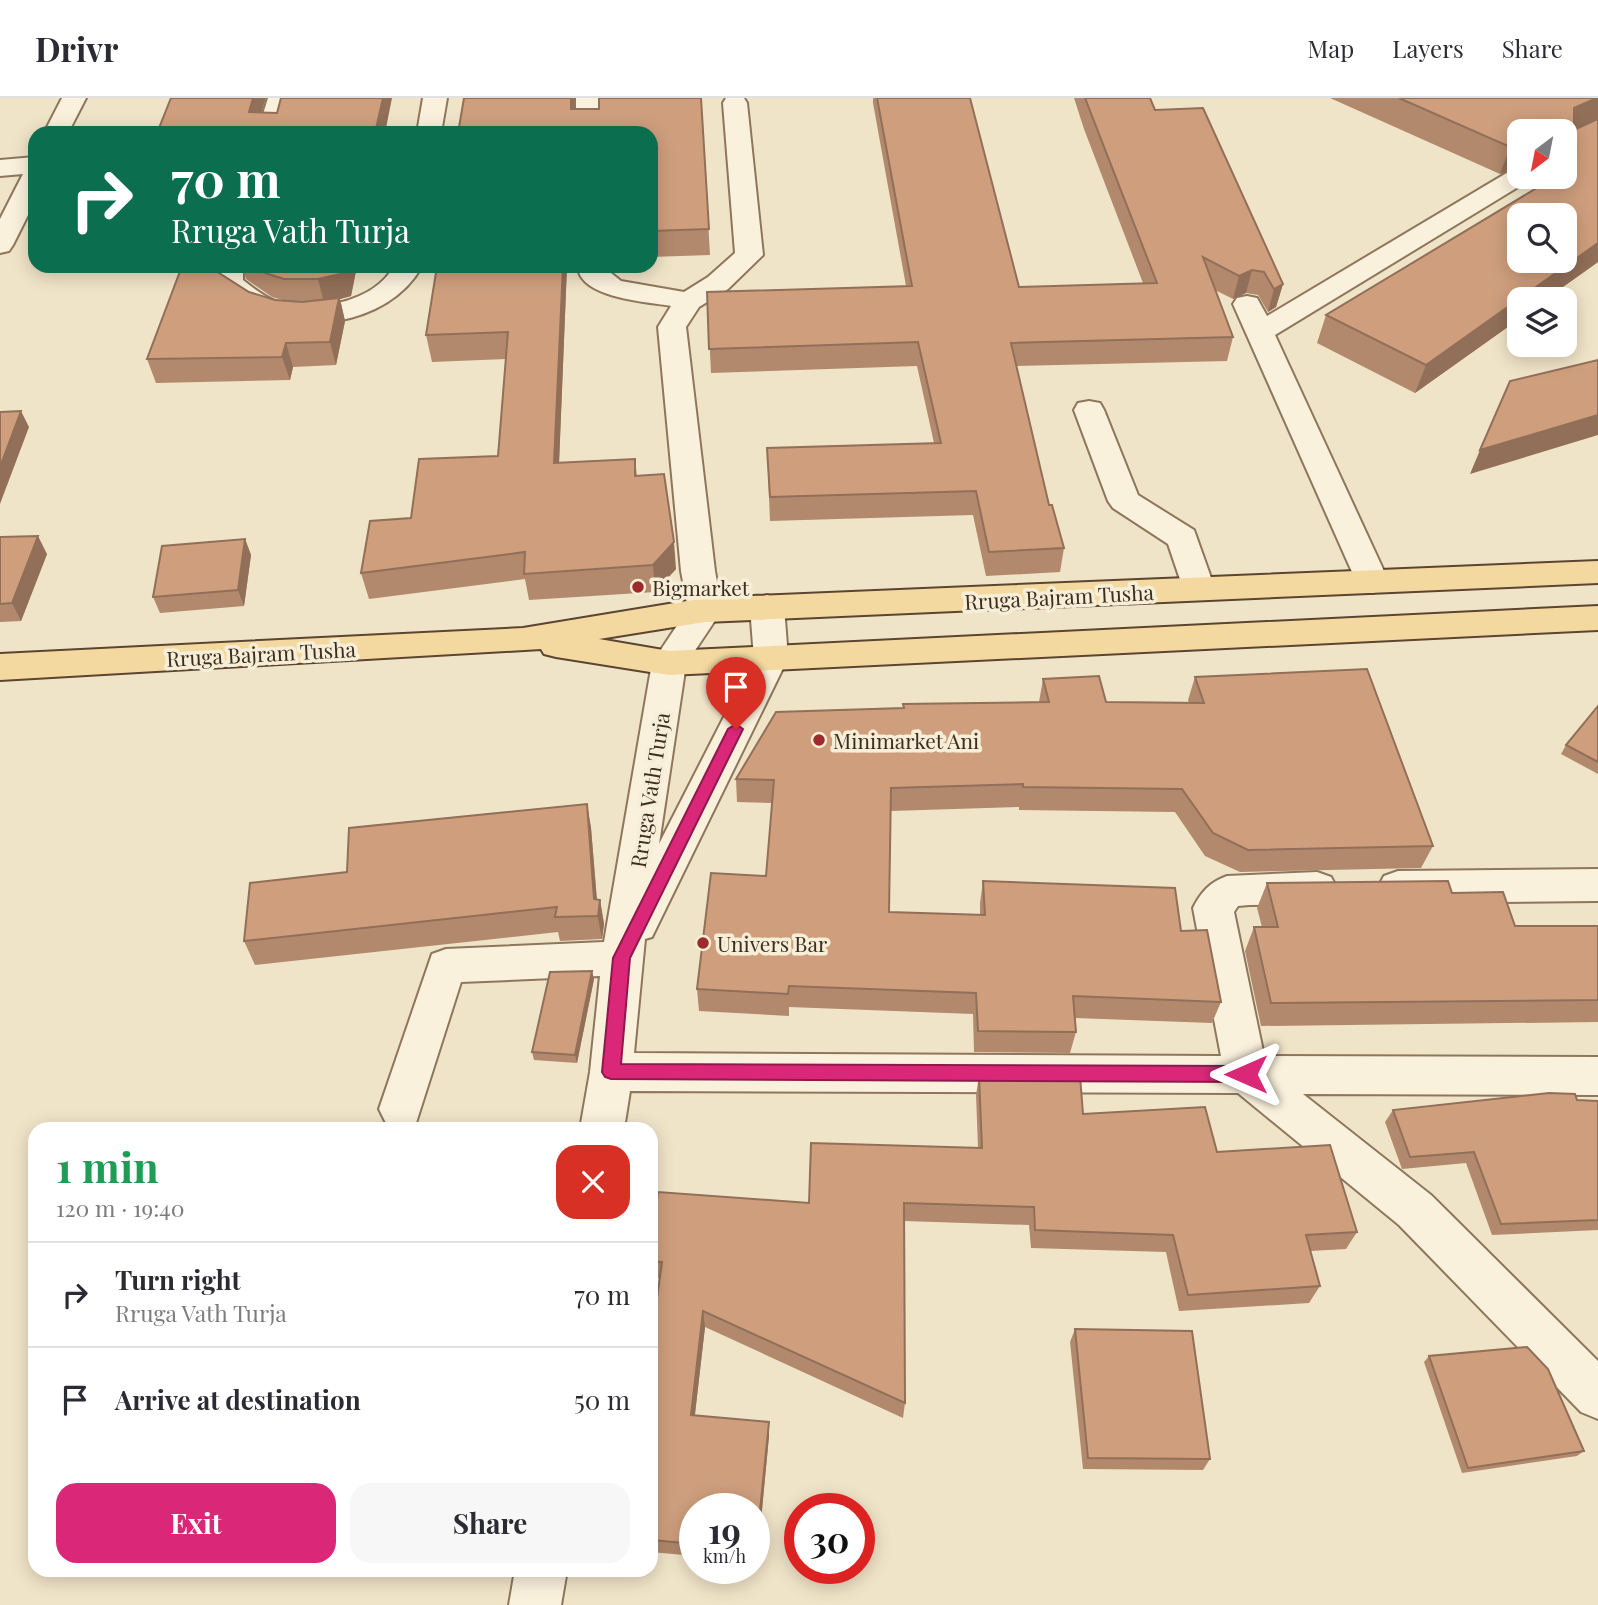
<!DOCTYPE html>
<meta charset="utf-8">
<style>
:root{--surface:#fff;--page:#f7f7f7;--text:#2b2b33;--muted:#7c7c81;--line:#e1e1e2;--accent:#db2777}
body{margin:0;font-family:"Playfair Display",serif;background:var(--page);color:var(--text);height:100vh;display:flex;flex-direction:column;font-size:26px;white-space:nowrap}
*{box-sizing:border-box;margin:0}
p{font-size:23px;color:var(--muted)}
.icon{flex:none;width:38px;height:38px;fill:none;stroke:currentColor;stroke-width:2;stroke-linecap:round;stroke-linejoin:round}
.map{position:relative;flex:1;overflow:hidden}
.side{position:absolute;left:28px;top:1024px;width:630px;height:455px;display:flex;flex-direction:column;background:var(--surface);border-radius:21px;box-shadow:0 4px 18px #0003}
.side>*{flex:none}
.hud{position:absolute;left:28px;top:28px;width:630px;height:147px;border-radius:21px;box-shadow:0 4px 18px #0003;background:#0b6e4f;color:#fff;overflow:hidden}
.needle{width:46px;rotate:212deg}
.fabs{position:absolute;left:1507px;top:21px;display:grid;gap:14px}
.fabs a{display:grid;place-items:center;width:70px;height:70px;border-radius:14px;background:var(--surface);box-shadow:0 4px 18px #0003;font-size:35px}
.speed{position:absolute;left:679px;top:1395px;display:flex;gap:14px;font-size:35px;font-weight:700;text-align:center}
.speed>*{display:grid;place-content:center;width:91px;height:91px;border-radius:50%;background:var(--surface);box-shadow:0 4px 18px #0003;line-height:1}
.speed small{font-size:18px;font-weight:400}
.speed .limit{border:10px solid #d22;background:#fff;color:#111}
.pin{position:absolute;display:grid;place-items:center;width:60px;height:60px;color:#fff;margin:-72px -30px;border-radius:50% 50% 50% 0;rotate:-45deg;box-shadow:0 0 7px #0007}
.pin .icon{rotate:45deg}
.me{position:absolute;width:77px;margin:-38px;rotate:270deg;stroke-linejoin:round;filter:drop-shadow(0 0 5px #0008)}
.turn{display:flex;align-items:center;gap:24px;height:147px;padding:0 28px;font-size:32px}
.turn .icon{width:91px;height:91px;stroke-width:2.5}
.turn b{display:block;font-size:49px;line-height:60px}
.round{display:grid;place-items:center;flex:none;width:74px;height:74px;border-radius:21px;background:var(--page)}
.overview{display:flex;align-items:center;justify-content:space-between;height:119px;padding:0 28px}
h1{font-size:42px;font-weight:700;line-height:52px;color:#1e9e55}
.action{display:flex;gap:14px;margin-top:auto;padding:14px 28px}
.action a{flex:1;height:80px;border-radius:21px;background:var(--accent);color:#fff;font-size:28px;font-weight:700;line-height:80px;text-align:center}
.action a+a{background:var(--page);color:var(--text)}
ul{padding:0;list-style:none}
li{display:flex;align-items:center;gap:21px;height:105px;padding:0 28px;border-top:2px solid var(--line)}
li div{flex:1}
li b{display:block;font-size:26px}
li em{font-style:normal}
header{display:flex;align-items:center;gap:42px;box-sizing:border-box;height:98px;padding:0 35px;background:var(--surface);border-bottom:2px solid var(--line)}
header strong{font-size:33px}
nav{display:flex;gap:38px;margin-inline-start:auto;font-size:24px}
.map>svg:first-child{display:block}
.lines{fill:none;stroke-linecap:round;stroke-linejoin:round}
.minor-casing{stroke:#8d765c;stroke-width:4}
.major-casing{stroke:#5b4430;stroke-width:4}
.minor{fill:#faf1dc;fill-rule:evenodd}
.major{fill:#f3d9a0;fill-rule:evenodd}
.wall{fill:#b2896c}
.shaded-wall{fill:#916f58}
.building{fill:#cf9f7d;stroke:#916f58;stroke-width:2;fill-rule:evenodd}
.route{fill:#db2777;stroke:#8e194d;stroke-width:2}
.poi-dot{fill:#9e2a2b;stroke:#f7eed8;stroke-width:2.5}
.labels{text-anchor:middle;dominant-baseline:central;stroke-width:7;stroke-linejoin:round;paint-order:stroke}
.poi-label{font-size:21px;fill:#3d2e20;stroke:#f7eed8;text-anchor:start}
.street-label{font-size:21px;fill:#3d2e20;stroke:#f7eed8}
</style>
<header>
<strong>Drivr</strong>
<nav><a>Map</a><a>Layers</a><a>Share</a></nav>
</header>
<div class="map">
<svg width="1598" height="1507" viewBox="0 0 1598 1507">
<rect width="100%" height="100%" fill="#f0e4c8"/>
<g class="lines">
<!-- minor casing -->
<g class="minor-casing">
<g id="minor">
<polygon points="62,0 86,0 68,35 44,35"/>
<polygon points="268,0 292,0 281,35 257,35"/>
<polygon points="423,0 447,0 441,35 417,35"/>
<rect x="576" y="0" width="24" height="35"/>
<path d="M726,0h18l3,5 16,152 -35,34 -29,18 -13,20 29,244 7,39 -36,54 -27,180 95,-186 -4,-51 5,-8 12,-4 12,4 5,8 4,51 -136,279 -7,2 -11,114 587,3 -28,-148c8,-16 17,-26 34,-32l90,-4 14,5 6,11 -6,11 -14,5 -68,1 -11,1 -4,6 30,144 334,1v38l-295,-1 128,101 167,166v58l-17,-7 -182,-187 -161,-132 -608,-2 -6,38h-44l10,-57 10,-96 -139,6 -45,141 -15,5 -15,-5 -7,-14 53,-155 14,-5 158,-7 48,-279 36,-54 -7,-38 -23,-244 13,-21c-22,-4 -93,-8 -93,-40h28v3l15,12 63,11 24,-15 27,-24 -12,-150z"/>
<polygon points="35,59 35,103 13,147 9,153 0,155 0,121 23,76 0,78 0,62"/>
<polygon points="1519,70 1519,79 1531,79 1528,83 1275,237 1389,484 1384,492 1372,495 1360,492 1233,206 1237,200 1247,198 1257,200 1267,218 1510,73"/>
<path d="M215,168h28v14c10,8 20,16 32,21 38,13 99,2 119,-35h28c-33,61 -133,74 -187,35 -7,-5 -18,-11 -20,-19 -1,-4 0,-11 0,-16z"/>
<polygon points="1089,303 1100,305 1104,312 1138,397 1194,432 1215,491 1210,499 1198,502 1186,499 1168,446 1113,410 1108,403 1074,312 1078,305"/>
<polygon points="1598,771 1598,803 1398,805 1384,800 1378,789 1384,778 1398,773"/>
<polygon points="515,1472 567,1472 561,1507 509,1507"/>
</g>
</g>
<!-- major casing -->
<g class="major-casing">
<polygon id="major" points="1598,463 1598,485 705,524 599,541 669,553 1598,508 1598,532 669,577 556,559 544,556 541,551 0,582 0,556 523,530 705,500"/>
</g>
<!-- minor -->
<use href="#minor" class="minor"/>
<!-- major -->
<use href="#major" class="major"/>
</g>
<!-- wall -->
<g class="wall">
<polygon points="574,0 574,11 599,11 701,0 710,157 651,159 651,35 458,35"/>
<polygon points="873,0 970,0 1019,189 1143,185 1084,31 1074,0 1150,0 1155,12 1283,186 1276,209 1268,214 1258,197 1246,195 1233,201 1215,192 1233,239 1227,263 1016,268 1049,407 1064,450 1060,474 986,478 973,417 770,423 767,350 934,345 917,268 711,275 707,194 906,188 873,5"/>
<polygon points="1330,0 1598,0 1598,164 1546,201 1519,201 1519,221 1415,295 1317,245 1326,217 1534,91 1525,88 1529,79 1564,79 1564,33 1519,33 1519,68 1500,76"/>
<polygon points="119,168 212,168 212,171 249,194 275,202 286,203 272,199 246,181 242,168 357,168 351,198 340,201 345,223 336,267 293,269 290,282 156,285 147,261 181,171 121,174"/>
<polygon points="437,168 567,168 559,365 635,361 637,378 676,471 655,494 529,502 525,481 369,501 361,475 411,420 498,358 506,261 432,264 426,237"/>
<polygon points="0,439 47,456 21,523 0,524"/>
<polygon points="245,441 251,457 244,508 160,515 153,499"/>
<polygon points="1195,579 1433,748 1421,770 1240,774 1205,758 1175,714 1019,712 1019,709 891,713 889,814 980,817 980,805 983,783 1181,833 1221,904 1212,925 1075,920 1076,934 1070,955 974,954 973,916 789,909 789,918 699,913 697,891 766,778 772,705 737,704 736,681 903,610 903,606 1039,604 1043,581 1106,604 1189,605 1188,602"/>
<polygon points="1598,608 1598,676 1561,656 1566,647"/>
<polygon points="587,706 591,730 597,801 600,802 604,826 602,841 560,843 558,834 255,867 244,843 347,774"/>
<polygon points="1267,785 1452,795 1515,828 1598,828 1598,924 1261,928 1245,853 1254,829 1262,829 1257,810"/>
<polygon points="594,881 577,965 534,962 532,954"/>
<polygon points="979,978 1083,1016 1217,1054 1357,1134 1346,1151 1310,1153 1320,1188 1309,1205 1179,1213 1166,1154 1031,1150 1029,1127 904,1123 905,1305 903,1320 705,1229 695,1317 769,1324 769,1338 757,1464 754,1464 754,1410 695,1410 695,1458 651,1454 651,1243 660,1180 652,1180 651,1163 809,1105 978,1050 976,997"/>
<polygon points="1577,1002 1598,1003 1598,1132 1492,1137 1466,1065 1402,1071 1385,1024 1393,1012"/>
<polygon points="1075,1231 1210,1361 1203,1372 1083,1371 1070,1244"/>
<polygon points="1429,1258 1584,1353 1577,1358 1462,1375 1424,1264"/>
</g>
<!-- shaded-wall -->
<g class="shaded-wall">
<polygon points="253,0 266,0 255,35 249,14"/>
<polygon points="383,0 392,0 385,35 375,35"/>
<polygon points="571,0 574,0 574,35 571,11"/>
<polygon points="1598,0 1598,22 1564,36 1574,10"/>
<polygon points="1519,45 1519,68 1500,76 1510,49"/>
<polygon points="1598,145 1598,164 1546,201 1519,201 1519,221 1415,295 1426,267"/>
<polygon points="346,168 357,168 351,198 340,201 345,223 336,267 330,244 324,205 318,181"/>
<polygon points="563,168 567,168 558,391 554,365"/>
<polygon points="1252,172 1246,195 1233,201 1239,178"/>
<polygon points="1283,186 1276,209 1268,214 1274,191"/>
<polygon points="286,245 293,269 290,282 282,259"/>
<polygon points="21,313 29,329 0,406 0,369"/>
<polygon points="1598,317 1598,337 1470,376 1480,352"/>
<polygon points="38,438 47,456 21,523 12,505"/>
<polygon points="245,441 251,457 244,508 238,492"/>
<polygon points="674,444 676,471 655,494 653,467"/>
<polygon points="587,706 591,730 598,817 600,802 604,826 602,841 594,801"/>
<polygon points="592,873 594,881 577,965 575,957"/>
<polygon points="703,1213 705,1229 693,1332 691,1317"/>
<polygon points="769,1324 769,1338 757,1464 756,1452"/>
</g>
<!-- building -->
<g class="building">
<polygon points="171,0 253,0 249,14 277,15 281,0 383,0 375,35 157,35"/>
<polygon points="464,0 571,0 571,11 599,11 599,0 701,0 709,131 651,133 651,35 458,35"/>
<polygon points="877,0 970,0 1019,189 1157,185 1085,0 1150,0 1155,12 1203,10 1283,186 1274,191 1264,174 1252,172 1239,178 1203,159 1233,239 1011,245 1049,407 1052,407 1064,450 989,454 976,393 770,399 767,350 941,345 918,244 709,251 707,194 912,188"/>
<path d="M1399,0h198l-23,10v22l24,-11v124l-172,122 -100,-50 229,-138h9v-46h-45v12l-9,4zM1519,117h45v46h-45z"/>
<polygon points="182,168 208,168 249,194 275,202 302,204 339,200 330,244 286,245 282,259 147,261"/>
<polygon points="254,168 346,168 345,175 318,181 284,181 265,175"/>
<polygon points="437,168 563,168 554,365 635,361 635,378 664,376 674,444 653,467 524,476 525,454 361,475 370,423 411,420 419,361 498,358 508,234 426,237"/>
<polygon points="1598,262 1598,317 1480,352 1510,283"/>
<polygon points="21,313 0,369 0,314"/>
<polygon points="38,438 12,505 0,506 0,439"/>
<polygon points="245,441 238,492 153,499 162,448"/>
<polygon points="1367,571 1433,748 1248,752 1213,735 1182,691 1023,689 1023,686 891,690 889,814 985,817 983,783 1175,790 1181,833 1207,832 1221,904 1073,898 1076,934 978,933 976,895 789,888 788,896 697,891 711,775 766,778 774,682 736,681 776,614 904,610 903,606 1049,604 1043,581 1099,578 1106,604 1204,605 1195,579"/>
<polygon points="1598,608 1598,664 1566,647"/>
<polygon points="587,706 594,801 600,802 598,818 555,819 557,809 244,843 250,785 347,774 349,730"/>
<polygon points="1448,783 1452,795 1503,794 1515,828 1598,828 1598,902 1271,905 1254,829 1278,829 1267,785"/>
<polygon points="592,873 575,957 532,954 550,874"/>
<polygon points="979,978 1080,978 1083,1016 1205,1009 1217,1054 1330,1047 1357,1134 1306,1137 1320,1188 1188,1197 1173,1137 1035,1132 1034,1109 904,1105 905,1305 703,1213 691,1317 769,1324 756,1452 754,1452 754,1410 695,1410 695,1446 651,1442 651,1243 662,1164 651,1163 651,1147 658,1094 809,1105 811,1045 982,1050"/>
<polygon points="1549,995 1575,996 1577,1002 1598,1003 1598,1122 1501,1126 1474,1054 1410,1059 1393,1012"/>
<polygon points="1075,1231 1192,1233 1210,1361 1088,1360"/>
<polygon points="1527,1249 1548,1271 1584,1353 1468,1370 1429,1258"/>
</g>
<!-- route -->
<polygon class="route" points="736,626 743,631 630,860 621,966 1246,968 1252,970 1255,976 1252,981 1246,984 611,981 605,979 602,974 613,860 728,631"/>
<!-- markers -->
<g class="poi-dot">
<circle cx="638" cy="489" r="7"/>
<circle cx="819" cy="642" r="7"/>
<circle cx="703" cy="845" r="7"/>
</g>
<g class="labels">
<!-- poi labels -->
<g class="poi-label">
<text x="652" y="489">Bigmarket</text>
<text x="833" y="642">Minimarket Ani</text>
<text x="717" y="845">Univers Bar</text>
</g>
<!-- street labels -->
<g class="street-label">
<text transform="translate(1059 498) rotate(-3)">Rruga Bajram Tusha</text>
<text transform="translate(261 555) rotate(-3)">Rruga Bajram Tusha</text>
<text transform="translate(649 692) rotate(-81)">Rruga Vath Turja</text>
</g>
</g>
</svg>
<div class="fabs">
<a><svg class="needle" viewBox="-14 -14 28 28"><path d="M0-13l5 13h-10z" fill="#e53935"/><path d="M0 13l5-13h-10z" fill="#7c7c81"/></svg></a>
<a><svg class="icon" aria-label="search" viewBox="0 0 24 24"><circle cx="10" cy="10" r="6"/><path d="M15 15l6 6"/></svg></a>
<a><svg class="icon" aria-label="layers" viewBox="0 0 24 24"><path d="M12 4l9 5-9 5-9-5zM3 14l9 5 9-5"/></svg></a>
</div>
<div class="speed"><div>19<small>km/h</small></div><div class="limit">30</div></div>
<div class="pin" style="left:736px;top:631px;background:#d93025"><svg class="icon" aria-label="arrive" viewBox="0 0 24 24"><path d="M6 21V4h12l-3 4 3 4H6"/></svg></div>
<svg class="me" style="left:1246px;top:976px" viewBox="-20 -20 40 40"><path d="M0-17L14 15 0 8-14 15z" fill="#db2777" stroke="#fff" stroke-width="4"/></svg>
<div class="hud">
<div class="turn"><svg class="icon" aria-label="right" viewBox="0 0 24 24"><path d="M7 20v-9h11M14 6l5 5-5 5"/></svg><div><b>70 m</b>Rruga Vath Turja</div></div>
</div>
<section class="side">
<div class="overview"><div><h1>1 min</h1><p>120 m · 19:40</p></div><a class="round" style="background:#d93025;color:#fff"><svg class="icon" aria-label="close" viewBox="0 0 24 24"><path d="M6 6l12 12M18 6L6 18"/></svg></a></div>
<ul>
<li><svg class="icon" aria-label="right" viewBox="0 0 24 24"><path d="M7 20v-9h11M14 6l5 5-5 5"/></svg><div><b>Turn right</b><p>Rruga Vath Turja</p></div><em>70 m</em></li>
<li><svg class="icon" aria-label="arrive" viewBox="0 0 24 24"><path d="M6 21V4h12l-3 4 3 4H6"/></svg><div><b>Arrive at destination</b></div><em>50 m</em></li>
</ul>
<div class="action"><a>Exit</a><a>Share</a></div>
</section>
</div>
